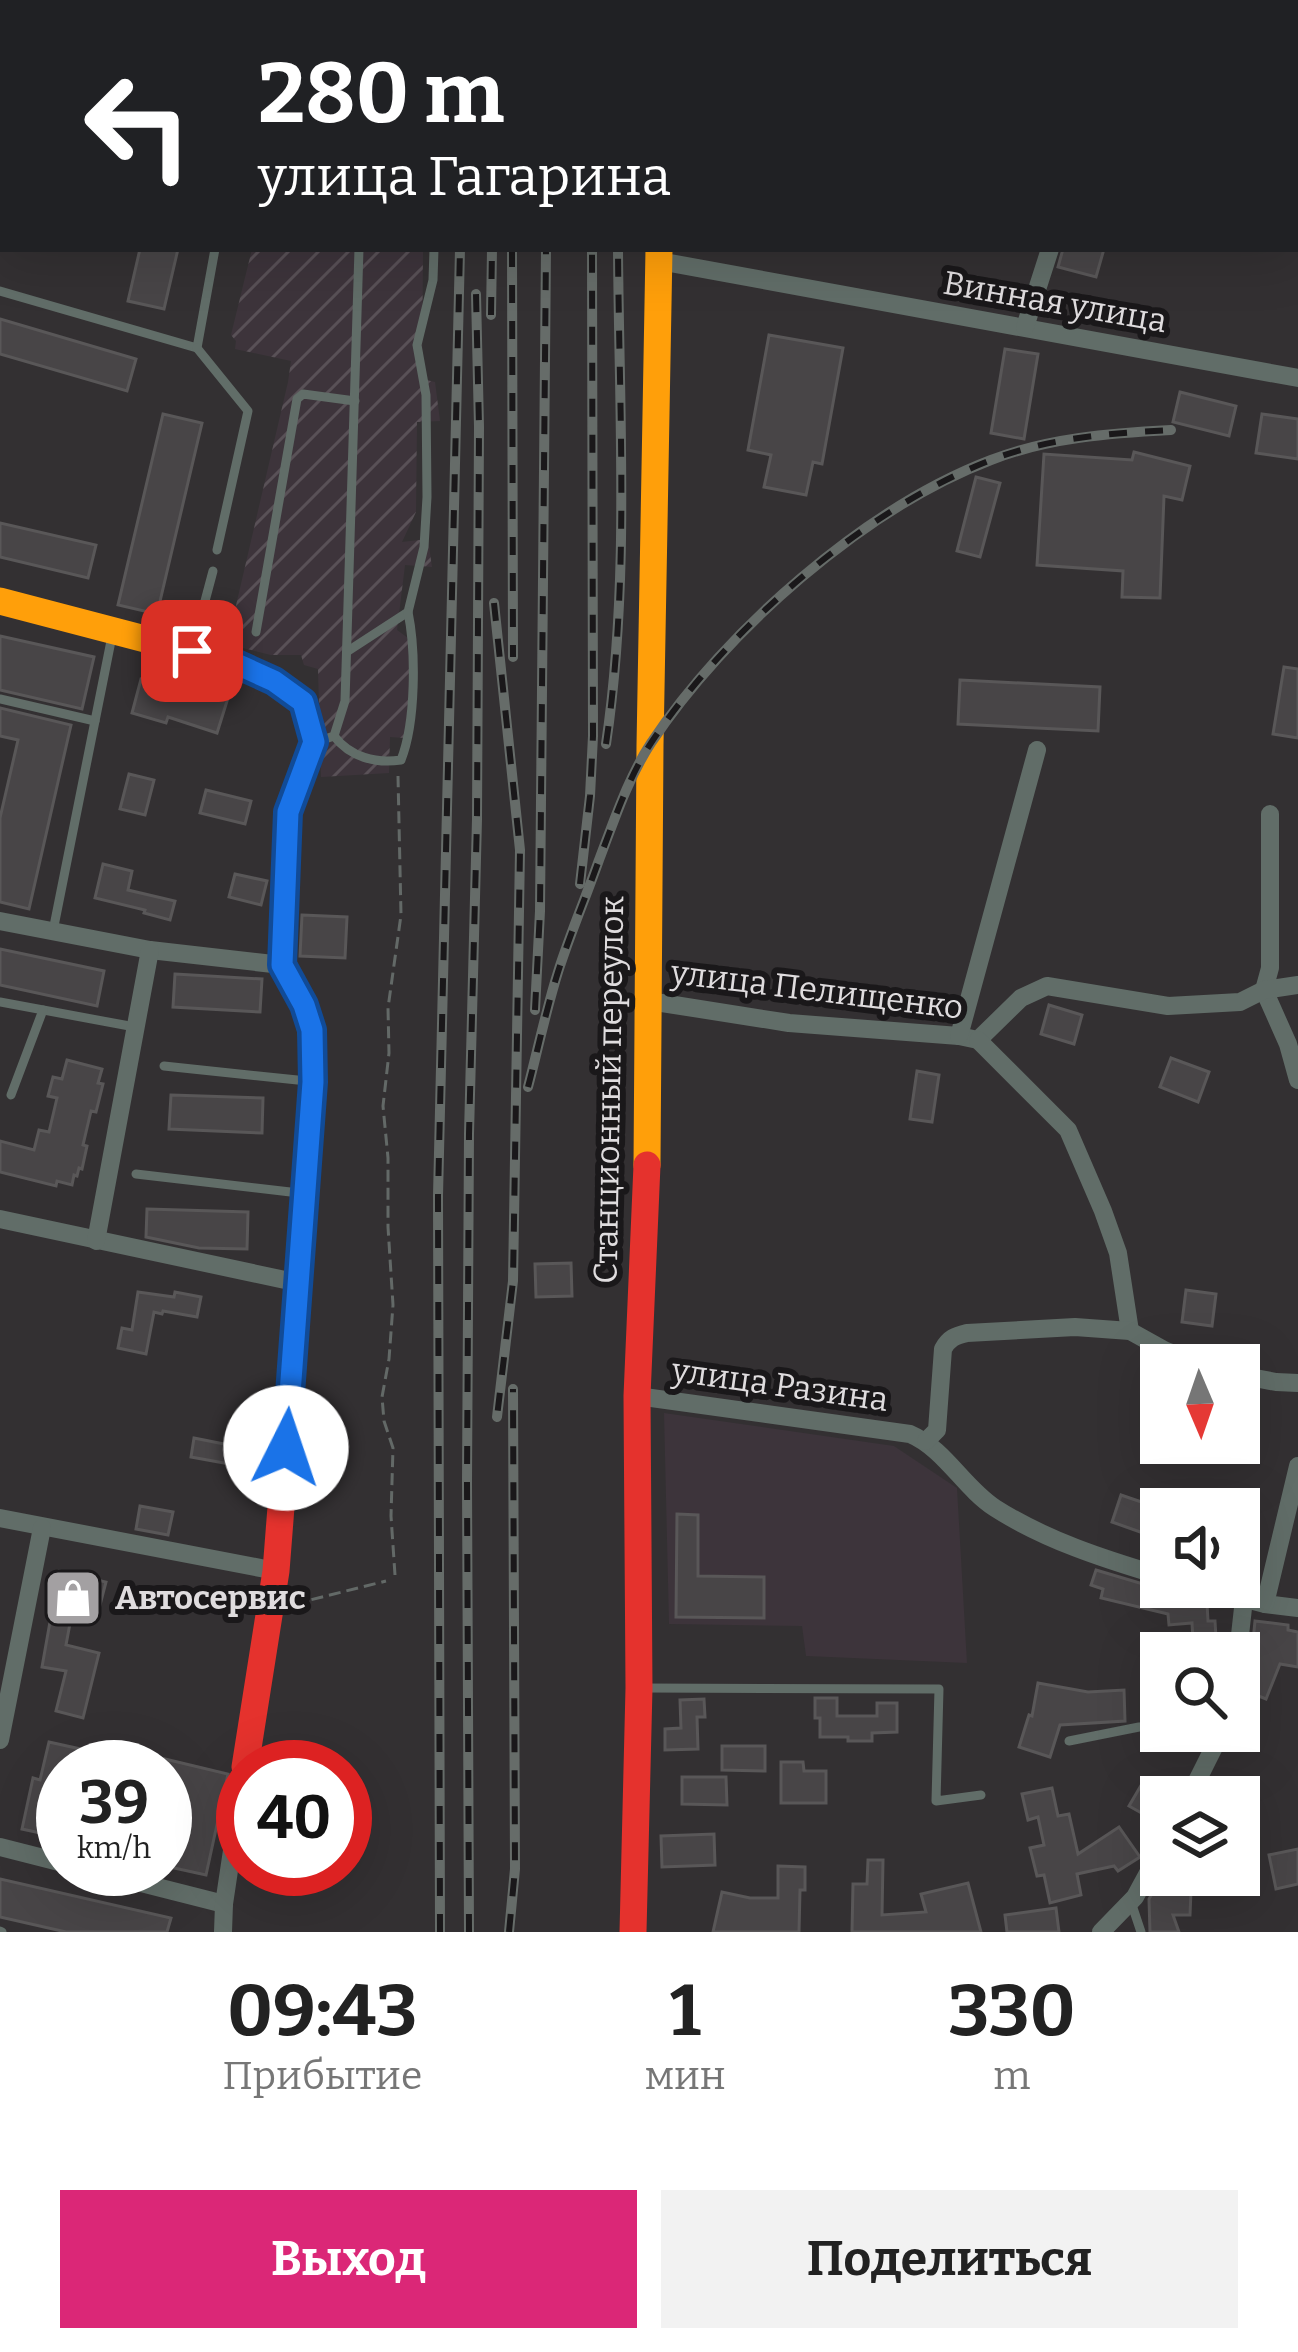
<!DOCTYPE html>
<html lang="ru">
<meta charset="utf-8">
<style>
:root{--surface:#fff;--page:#f2f2f2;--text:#222;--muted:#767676;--accent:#db2777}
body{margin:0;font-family:Bitter,serif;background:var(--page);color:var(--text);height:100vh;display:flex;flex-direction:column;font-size:45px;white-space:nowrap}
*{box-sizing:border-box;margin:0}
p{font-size:39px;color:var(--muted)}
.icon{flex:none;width:66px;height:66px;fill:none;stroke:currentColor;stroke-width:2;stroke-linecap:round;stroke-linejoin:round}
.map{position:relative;height:1932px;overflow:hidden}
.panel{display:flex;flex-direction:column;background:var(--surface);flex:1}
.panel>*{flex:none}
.banner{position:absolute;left:0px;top:0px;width:1299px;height:252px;box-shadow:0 12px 48px #0002;background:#202124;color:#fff;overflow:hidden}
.needle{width:78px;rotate:178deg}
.tools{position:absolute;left:1140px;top:1344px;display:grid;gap:24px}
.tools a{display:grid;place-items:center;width:120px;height:120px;border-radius:0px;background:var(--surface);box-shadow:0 12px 48px #0002;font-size:60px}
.speed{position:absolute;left:36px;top:1740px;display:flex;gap:24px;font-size:60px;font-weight:700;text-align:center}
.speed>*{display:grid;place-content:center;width:156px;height:156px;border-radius:50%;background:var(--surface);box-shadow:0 12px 48px #0002;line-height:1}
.speed small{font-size:30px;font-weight:400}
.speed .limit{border:18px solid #d22;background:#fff;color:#111}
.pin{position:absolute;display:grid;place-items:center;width:102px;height:102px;color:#fff;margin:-51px;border-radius:24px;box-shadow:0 6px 18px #0006}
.me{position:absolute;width:132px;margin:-66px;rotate:4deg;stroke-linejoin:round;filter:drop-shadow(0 0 9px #0008)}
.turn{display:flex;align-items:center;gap:42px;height:252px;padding:0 60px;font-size:54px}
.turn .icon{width:156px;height:156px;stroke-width:2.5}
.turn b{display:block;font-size:84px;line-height:102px}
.eta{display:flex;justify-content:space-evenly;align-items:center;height:204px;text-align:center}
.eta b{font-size:72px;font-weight:700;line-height:84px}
.action{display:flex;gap:24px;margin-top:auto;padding:24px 60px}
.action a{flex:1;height:138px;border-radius:0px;background:var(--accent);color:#fff;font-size:48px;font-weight:700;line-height:138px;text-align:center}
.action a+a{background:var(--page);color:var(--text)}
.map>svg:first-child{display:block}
.built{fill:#3d343b}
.industrial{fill:url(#industrial-furrows)}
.building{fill:#484547;stroke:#595758;stroke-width:3}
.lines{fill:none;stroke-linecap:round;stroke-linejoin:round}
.path{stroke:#636967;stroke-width:3;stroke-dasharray:12 6;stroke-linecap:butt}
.lane{stroke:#616d68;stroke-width:9}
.street{stroke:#616d68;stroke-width:18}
.fast{stroke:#30b455;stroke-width:27}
.slow{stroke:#ff9f0a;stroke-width:27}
.jam{stroke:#e5322d;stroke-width:27}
.rail-casing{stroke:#666c69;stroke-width:10}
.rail{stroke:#1a181a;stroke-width:6;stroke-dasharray:18;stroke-linecap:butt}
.route-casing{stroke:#114b97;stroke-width:30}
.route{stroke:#1a73e8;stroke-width:21}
.labels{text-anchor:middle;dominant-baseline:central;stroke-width:12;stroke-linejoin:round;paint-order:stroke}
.street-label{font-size:33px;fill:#dfdcde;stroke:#1a181a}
.poi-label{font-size:33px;font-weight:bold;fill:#dfdcde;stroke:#1a181a;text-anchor:start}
</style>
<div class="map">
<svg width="1298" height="1932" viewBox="0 0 1298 1932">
<defs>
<pattern id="industrial-furrows" width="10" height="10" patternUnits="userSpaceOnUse" patternTransform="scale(3)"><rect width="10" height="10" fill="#3d343b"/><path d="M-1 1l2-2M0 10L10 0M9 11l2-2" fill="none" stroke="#595157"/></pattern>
</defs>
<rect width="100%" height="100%" fill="#333032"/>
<!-- built -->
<polygon class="built" points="664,1413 894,1446 957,1488 967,1663 806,1656 802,1626 669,1624"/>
<!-- industrial -->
<polygon class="industrial" points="252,249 423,249 422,379 435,382 440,421 417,422 416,512 402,542 428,539 432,567 405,565 397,630 416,644 405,738 390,737 389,773 321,777 318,669 304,665 301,655 271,655 227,644 288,382 291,361 235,349 236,341 231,335"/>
<!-- building -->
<g class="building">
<polygon points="140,249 178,249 164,309 128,301"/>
<polygon points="1063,249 1104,249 1096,277 1058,267"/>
<polygon points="0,319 136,359 127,391 0,354"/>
<polygon points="769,335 843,348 822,464 813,462 806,495 764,487 771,455 748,450"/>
<polygon points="1005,349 1038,354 1024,439 991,433"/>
<polygon points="1180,392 1236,406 1229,436 1173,422"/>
<polygon points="163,414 202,423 157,614 118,605"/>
<polygon points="1262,414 1298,419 1298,459 1256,453"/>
<polygon points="1134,452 1190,466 1182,500 1164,496 1160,598 1122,597 1123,571 1037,565 1044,454 1132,460"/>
<polygon points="976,477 1000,483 980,557 957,551"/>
<polygon points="0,523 96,545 88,578 0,557"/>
<polygon points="0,636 94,657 82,709 0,690"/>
<polygon points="1284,667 1298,669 1298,738 1273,734"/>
<polygon points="141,679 198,695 200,689 228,698 217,733 168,717 166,723 132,713"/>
<polygon points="960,680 1100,687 1098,731 958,724"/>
<polygon points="0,708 71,725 29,909 0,902 0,818 18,740 0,736"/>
<polygon points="129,774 154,780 145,815 120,809"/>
<polygon points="206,790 251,801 245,824 200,813"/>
<polygon points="103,864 132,871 128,890 175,901 170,920 144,913 145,910 95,898"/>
<polygon points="235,874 267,881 261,905 229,897"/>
<polygon points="302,915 347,917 345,958 300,956"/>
<polygon points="0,949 104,971 97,1006 0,985"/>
<polygon points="175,974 262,979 260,1012 173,1007"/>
<polygon points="1049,1005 1082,1015 1074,1044 1041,1034"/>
<polygon points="1171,1058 1209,1072 1198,1102 1160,1087"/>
<polygon points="67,1060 102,1069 98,1083 103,1084 96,1112 91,1111 83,1145 87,1146 82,1169 79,1168 77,1176 74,1175 72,1185 57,1181 56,1186 0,1172 0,1141 34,1150 39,1130 49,1132 57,1098 48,1096 53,1077 62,1079"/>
<polygon points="917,1071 939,1075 932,1122 910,1119"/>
<polygon points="171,1095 263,1098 262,1133 169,1129"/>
<polygon points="147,1209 248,1212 247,1249 199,1248 146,1237"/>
<polygon points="571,1263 572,1296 536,1297 535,1264"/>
<polygon points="1186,1290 1216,1294 1212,1326 1182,1322"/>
<polygon points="138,1292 174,1297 175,1292 201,1297 197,1317 163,1311 162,1314 154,1312 146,1354 118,1348 122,1328 132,1330"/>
<polygon points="194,1438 239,1447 235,1465 191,1457"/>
<polygon points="1121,1495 1156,1507 1146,1534 1112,1522"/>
<polygon points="140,1506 173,1512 168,1535 136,1529"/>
<polygon points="677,1514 698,1515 698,1576 764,1577 764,1618 676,1617"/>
<polygon points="1096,1570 1160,1589 1156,1603 1197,1600 1207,1603 1208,1621 1215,1621 1216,1638 1193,1640 1192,1623 1169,1625 1168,1614 1101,1598 1103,1589 1091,1585"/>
<polygon points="59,1571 106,1582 99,1609 74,1602 66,1645 99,1653 83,1718 56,1711 66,1671 42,1667"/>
<polygon points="1255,1621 1288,1625 1288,1630 1298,1632 1298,1667 1280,1664 1266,1699 1241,1689 1256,1652 1252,1651"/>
<polygon points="1038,1683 1088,1692 1124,1690 1125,1721 1060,1725 1050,1757 1019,1747 1029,1715 1032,1716"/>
<polygon points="815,1698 837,1698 837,1716 877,1716 877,1703 897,1703 897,1732 872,1733 872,1741 848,1741 848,1737 820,1737 820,1718 815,1718"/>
<polygon points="704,1699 705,1717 697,1717 698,1749 665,1750 665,1729 681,1728 680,1700"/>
<polygon points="49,1742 103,1754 100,1767 63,1767 63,1838 22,1829 33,1778 40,1780"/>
<polygon points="722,1746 765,1746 765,1771 722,1770"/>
<polygon points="165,1759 228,1774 206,1875 165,1866"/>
<polygon points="781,1762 803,1762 804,1771 826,1771 826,1803 781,1803"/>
<polygon points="682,1777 726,1777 727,1805 682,1804"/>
<polygon points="1143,1782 1161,1792 1161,1824 1129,1806"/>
<polygon points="1052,1788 1058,1816 1069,1814 1078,1854 1119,1827 1140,1857 1118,1871 1114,1866 1077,1874 1081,1895 1050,1903 1044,1875 1037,1876 1030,1848 1044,1845 1038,1817 1028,1820 1022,1794"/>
<polygon points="714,1834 715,1865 662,1867 661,1836"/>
<polygon points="1298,1849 1298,1884 1276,1889 1269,1855"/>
<polygon points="868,1860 883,1860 882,1915 926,1912 921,1894 968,1883 981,1932 852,1932 853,1884 867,1884"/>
<polygon points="778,1866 805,1867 805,1890 800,1890 799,1932 713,1932 722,1892 750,1898 778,1898"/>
<polygon points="0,1879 171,1918 167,1932 66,1932 0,1917"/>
<polygon points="1154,1890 1191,1891 1190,1915 1173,1915 1179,1932 1150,1932 1149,1899"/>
<polygon points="1056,1908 1059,1932 1007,1932 1005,1915"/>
</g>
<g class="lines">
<!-- path -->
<g class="path">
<polyline points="395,1575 391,1516 393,1448 384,1421 382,1397 389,1359 393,1305 388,1227 388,1158 383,1106 389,1053 388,1008 401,915 398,776"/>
<polyline points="294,1604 386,1581"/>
</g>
<!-- lane -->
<g class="lane">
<polyline points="47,0 62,3"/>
<polyline points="206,3 206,0"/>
<polyline points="366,3 366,0"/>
<polyline points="441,3 441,0"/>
<polyline points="0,47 3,48"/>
<polyline points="0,89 3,78"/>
<polyline points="0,291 197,348 215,249"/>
<polyline points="197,348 248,411 217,550"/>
<polyline points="256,632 297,399 303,394 355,401"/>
<polyline points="193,646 213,571"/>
<polyline points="348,651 408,612 424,547 427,497 426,395 417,345 433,280 434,249"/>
<polyline points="0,699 95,721"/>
<path d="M334,736c16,21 42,28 67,24 15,-38 15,-109 7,-148"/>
<polyline points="319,741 334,736 345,701 359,249"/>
<polyline points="53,931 112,636"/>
<polyline points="0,1002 135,1027"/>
<polyline points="164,1066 307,1081"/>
<polyline points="11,1095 43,1010"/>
<polyline points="136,1174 299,1193"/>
<polyline points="644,1688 939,1689 936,1801 981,1795"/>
<polyline points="1069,1741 1139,1727 1161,1726"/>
<polyline points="1131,1902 1141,1932"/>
<polyline points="0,1931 2,1932"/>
</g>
<!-- street -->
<g class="street">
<polyline points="855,0 895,3"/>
<polyline points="1188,3 1197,0"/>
<polyline points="659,261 1298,378"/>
<polyline points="1025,327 1050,249"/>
<polyline points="1270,814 1270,968 1264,990 1288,1044 1298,1080"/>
<polyline points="0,921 150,950 282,965"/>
<polyline points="649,1001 789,1023 959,1036 978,1040 1021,998 1047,986 1168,1006 1240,1002 1264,990 1298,985"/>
<polyline points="959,1036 1037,750"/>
<polyline points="978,1040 1068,1130 1103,1211 1118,1253 1130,1331"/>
<polyline points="0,1219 299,1283"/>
<polyline points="96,1241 150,950"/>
<polyline points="1239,1375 1276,1382 1298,1383"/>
<path d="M637,1396l273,38c35,15 53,53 85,74 50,32 109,51 166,68"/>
<path d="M926,1441l11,-11 6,-81c6,-11 12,-13 24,-16l108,-6 55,4 36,20 37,14"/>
<polyline points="0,1518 276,1571"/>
<polyline points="1200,1587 1265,1604 1298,1608"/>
<polyline points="1265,1604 1298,1466"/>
<polyline points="1238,1653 1244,1599"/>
<polyline points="0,1740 42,1528"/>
<polyline points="1189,1797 1222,1731"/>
<polyline points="0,1847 63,1863"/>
<polyline points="86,1869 224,1904"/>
<polyline points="223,1932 224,1904 243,1777"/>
<polyline points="1101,1932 1135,1897 1161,1849"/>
</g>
<!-- fast -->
<path class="fast" d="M282,957c2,20 18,36 24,55 8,23 7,46 7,70l-28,374"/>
<!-- slow -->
<g class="slow">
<polyline points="0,601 229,661 274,681 303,702 314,742 288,812 282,957"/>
<polyline points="647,1165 650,745 659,249"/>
</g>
<!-- jam -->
<g class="jam">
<polyline points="662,0 662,3"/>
<polyline points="245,1767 276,1571 285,1456"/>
<polyline points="633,1932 639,1688 637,1396 647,1165"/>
</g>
<!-- rail casing -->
<g class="rail-casing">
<g id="rail">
<polyline points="510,0 510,3"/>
<polyline points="547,0 547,3"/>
<polyline points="604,0 604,3"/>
<polyline points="629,0 629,3"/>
<polyline points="477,3 477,0"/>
<polyline points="512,249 513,657"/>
<polyline points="491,315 492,249"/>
<polyline points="494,603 520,850 513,1281 497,1417"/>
<path d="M606,744c24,-163 13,-330 12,-495"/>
<polyline points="580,884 590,796 593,736 592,249"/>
<polyline points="535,1010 540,911 546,249"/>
<path d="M528,1087c10,-38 18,-77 30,-115 12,-38 28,-75 41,-112 15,-39 29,-82 52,-117 74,-112 214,-235 340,-283 56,-22 120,-27 180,-30"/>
<polyline points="440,1932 438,1196 460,249"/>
<polyline points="469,1932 467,1482 469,1134 477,819 479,427 476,294"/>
<polyline points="509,1932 515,1869 513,1389"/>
</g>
</g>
<!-- rail -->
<use href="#rail" class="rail"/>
</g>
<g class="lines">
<!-- route casing -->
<g class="route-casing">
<polyline id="route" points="192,651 230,661 274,681 303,702 314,742 288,812 282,965 304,1005 312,1030 313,1082 286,1448"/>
</g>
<!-- route -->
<use href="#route" class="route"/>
</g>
<!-- icons -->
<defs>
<g id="shop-square" transform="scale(3)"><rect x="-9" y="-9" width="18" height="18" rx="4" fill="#a3a0a2" stroke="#1a181a"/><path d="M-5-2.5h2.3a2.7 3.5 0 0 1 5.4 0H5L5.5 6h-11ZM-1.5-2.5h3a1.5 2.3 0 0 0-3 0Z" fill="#fff"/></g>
</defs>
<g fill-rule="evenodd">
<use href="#shop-square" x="73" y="1598"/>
</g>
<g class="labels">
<!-- street labels -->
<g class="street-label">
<text transform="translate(1055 302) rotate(10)">Винная улица</text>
<text transform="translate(817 990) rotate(7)">улица Пелищенко</text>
<text transform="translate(609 1090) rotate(-89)">Станционный переулок</text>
<text transform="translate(780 1385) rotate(8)">улица Разина</text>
</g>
<!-- poi labels -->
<g class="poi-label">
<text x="115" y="1598">Автосервис</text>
</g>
</g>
</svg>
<div class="tools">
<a><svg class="needle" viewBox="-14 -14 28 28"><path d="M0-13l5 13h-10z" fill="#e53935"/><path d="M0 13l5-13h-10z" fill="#767676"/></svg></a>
<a><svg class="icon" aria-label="sound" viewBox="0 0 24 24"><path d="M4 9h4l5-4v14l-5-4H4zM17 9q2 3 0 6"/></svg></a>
<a><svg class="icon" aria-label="search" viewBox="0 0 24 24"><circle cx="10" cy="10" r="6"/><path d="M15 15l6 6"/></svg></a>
<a><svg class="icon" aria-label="layers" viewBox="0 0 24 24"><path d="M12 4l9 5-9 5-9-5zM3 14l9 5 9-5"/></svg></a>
</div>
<div class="speed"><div>39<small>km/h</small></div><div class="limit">40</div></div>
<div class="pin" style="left:192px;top:651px;background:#d93025"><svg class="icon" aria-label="arrive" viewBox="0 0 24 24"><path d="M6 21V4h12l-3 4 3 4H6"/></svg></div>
<svg class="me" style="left:286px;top:1448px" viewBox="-20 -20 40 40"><circle r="19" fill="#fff"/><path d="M0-13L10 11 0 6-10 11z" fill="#1a73e8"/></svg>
<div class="banner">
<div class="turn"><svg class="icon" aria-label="left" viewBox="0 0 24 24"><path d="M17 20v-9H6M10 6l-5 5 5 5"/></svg><div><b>280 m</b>улица Гагарина</div></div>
</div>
</div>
<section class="panel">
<div class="eta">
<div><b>09:43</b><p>Прибытие</p></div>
<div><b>1</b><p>мин</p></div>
<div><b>330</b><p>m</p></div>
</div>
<div class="action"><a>Выход</a><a>Поделиться</a></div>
</section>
